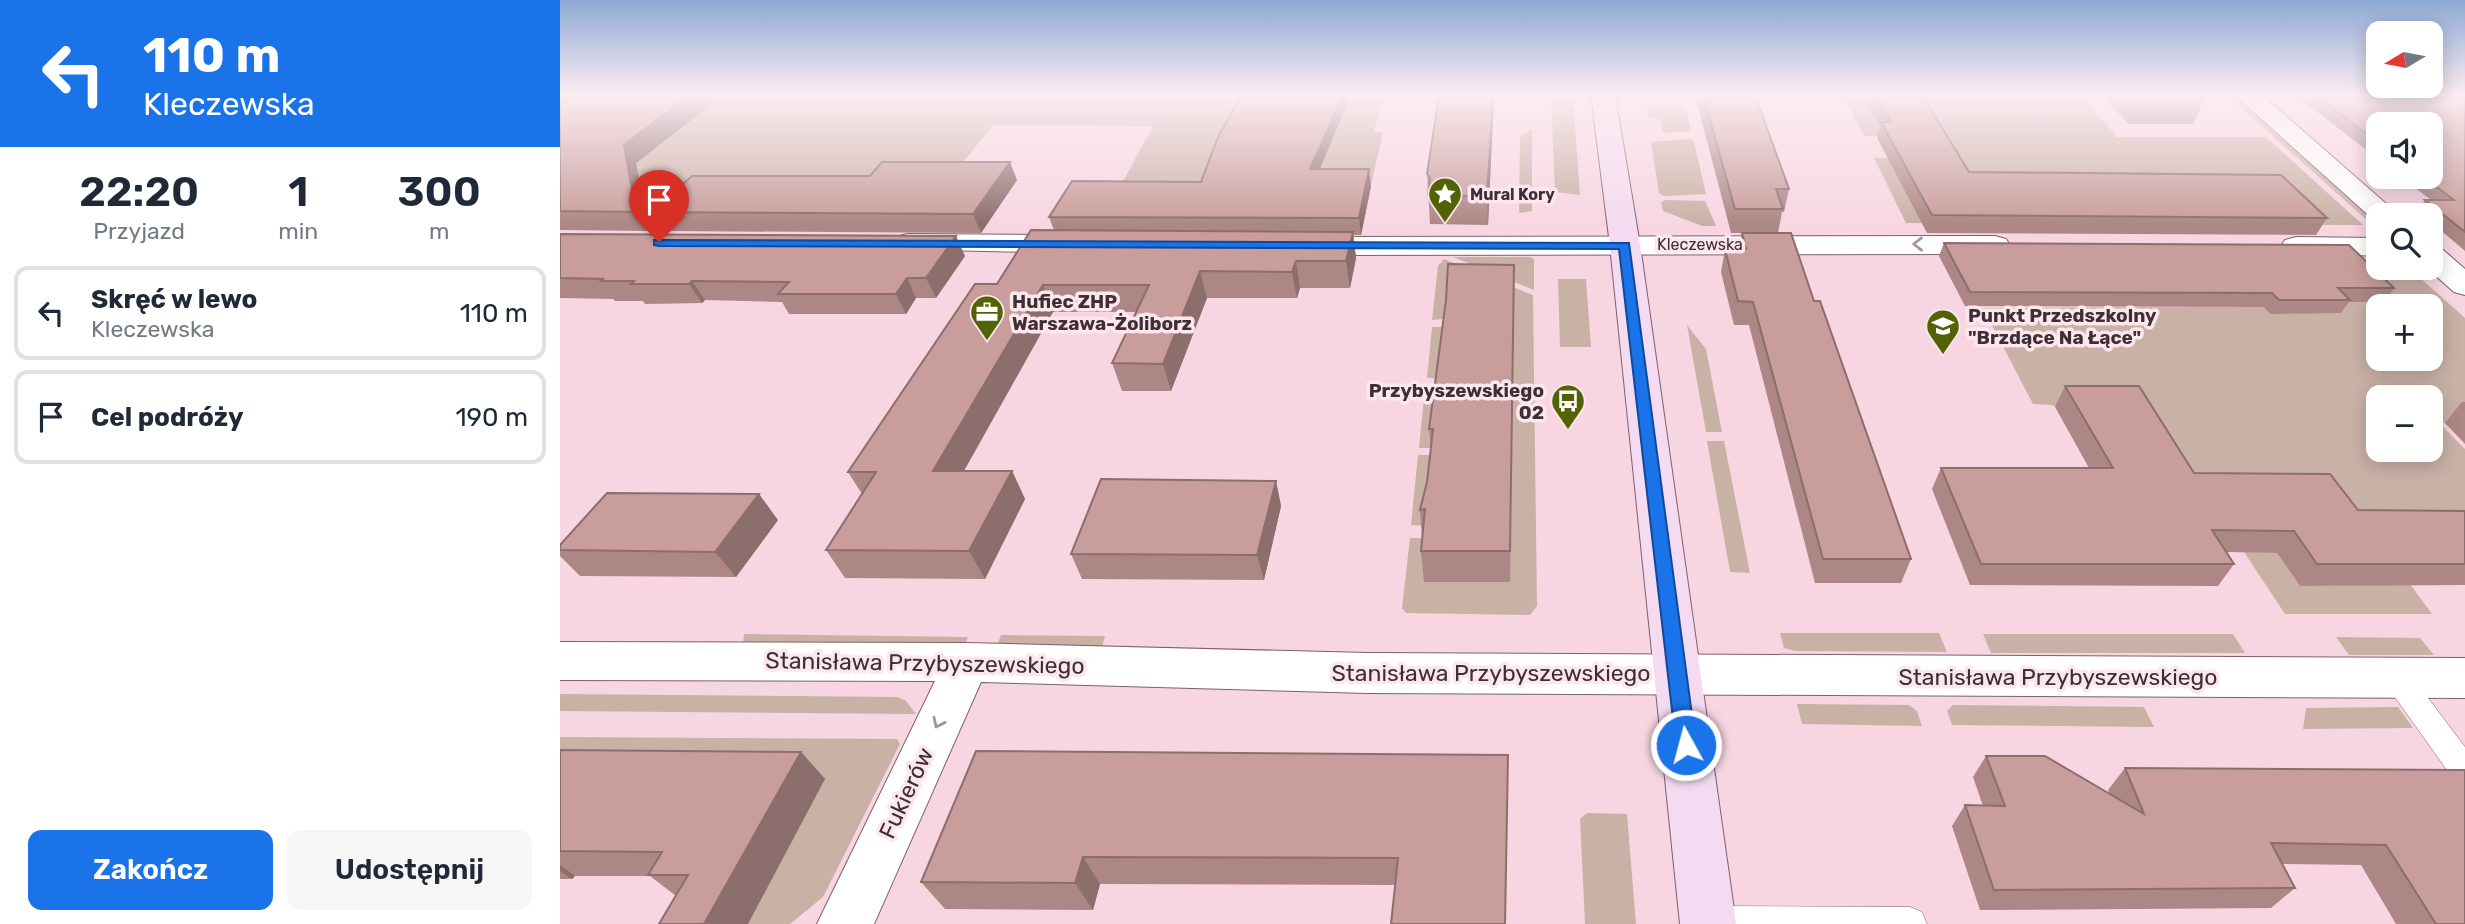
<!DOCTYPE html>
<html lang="pl">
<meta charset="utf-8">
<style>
:root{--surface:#fff;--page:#f6f6f7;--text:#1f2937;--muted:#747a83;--line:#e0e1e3;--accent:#1a73e8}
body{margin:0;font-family:Rubik,sans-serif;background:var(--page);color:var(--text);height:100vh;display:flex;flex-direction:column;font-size:26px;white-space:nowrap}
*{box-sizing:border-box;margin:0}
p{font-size:23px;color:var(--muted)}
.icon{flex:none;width:38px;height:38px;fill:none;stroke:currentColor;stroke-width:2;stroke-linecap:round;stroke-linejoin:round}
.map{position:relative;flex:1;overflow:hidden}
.details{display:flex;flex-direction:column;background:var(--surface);width:560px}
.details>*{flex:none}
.guide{background:#1a73e8;color:#fff;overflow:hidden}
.needle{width:46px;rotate:260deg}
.controls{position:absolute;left:1806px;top:21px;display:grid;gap:14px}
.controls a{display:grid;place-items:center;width:77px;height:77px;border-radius:14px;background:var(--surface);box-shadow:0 4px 18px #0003;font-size:35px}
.pin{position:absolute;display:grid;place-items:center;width:60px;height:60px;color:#fff;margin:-72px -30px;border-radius:50% 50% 50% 0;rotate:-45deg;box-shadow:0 0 7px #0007}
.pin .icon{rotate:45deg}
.me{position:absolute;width:77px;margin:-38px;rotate:353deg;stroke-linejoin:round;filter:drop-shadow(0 0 5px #0008)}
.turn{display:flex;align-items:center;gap:24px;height:147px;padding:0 28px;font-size:32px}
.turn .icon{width:91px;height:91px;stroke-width:2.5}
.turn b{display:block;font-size:49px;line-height:60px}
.eta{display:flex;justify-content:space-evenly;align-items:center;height:119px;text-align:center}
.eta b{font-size:42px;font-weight:600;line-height:49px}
.action{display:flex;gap:14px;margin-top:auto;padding:14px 28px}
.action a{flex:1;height:80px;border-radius:14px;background:var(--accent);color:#fff;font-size:28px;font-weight:600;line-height:80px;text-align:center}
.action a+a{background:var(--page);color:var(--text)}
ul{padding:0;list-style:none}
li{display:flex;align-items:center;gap:21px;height:94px;margin:0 14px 10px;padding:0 14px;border:4px solid var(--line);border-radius:14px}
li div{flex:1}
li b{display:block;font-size:26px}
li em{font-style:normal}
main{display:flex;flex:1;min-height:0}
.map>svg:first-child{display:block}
.green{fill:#c9b1a6;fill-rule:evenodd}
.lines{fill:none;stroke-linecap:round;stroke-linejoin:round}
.service-casing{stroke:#7d606a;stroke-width:1}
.minor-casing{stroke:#7d606a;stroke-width:2}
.secondary-casing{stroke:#7d606a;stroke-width:2}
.service{fill:#fff;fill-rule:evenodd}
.minor{fill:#fff;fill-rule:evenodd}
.secondary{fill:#f4dbf1;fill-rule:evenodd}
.wall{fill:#ac8785}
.shaded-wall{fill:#8c6e6c}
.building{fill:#c89d9b;stroke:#8c6e6c;stroke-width:2}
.oneway{stroke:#9e979a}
.route{fill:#1a73e8;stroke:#114b97;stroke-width:2}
.labels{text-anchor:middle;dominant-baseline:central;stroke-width:7;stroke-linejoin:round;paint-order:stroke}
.far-poi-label{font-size:16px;font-weight:bold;fill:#3d2f34;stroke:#fce7ee;text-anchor:start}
.far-street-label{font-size:16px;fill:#3d2f34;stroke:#fce7ee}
.poi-label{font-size:19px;font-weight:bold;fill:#3d2f34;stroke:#fce7ee;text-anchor:start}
.near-street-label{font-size:23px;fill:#3d2f34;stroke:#fce7ee}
</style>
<main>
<section class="details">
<div class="guide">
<div class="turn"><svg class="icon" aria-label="left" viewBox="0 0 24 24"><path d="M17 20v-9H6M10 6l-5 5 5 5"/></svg><div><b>110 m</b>Kleczewska</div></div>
</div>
<div class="eta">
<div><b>22:20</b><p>Przyjazd</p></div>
<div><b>1</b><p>min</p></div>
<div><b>300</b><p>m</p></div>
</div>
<ul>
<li><svg class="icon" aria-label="left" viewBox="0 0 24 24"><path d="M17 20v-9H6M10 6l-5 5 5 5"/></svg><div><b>Skręć w lewo</b><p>Kleczewska</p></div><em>110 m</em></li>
<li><svg class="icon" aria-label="arrive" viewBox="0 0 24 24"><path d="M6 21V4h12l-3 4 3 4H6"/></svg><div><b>Cel podróży</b></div><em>190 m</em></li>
</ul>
<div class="action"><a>Zakończ</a><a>Udostępnij</a></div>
</section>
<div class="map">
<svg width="1905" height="924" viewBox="0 0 1905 924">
<rect width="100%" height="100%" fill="#f8d6e1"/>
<!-- green -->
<g class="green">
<polygon points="0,95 824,95 814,131 823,132 811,185 680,185 541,222 593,126 433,125 356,221 56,222 80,202 82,196"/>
<polygon points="991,95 1013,95 1020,195 995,192"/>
<polygon points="1282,95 1521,95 1557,137 1706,137 1803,225 1346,223 1314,158 1338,158 1378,136 1304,136"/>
<polygon points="1667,95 1673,95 1818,223 1810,223"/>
<polygon points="1088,107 1126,108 1131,131 1103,133 1100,119 1087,118"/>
<polygon points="972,129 972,211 959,213 960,137"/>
<polygon points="1130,139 1134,142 1146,194 1104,196 1099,193 1091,142"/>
<polygon points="1106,200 1145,201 1156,226 1142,226 1103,211 1101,202"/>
<polygon points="893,257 970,257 974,259 974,290"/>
<polygon points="884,259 973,295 977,606 970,615 846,613 842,608 850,538 866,538 864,582 950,582 885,319 872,320 878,266"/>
<path d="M1808,260h10v8h31l56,50v105h-26l26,26v84l-55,51 22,30h-147l-41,-62 33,1 23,33 80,-1 -141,-90 -187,-90 -19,-1 -50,-96 212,-1 7,-7 5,7h32l118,-32 26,-1zM1818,306h53v53h-53zM1818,397h53v53h-53z"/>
<polygon points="998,279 1026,279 1031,347 1000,347"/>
<polygon points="1127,325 1146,349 1162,432 1146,432"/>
<polygon points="872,327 885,327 880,378 867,378"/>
<polygon points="865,387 879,387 873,448 859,448"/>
<polygon points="1147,441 1164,441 1190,573 1170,572"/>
<polygon points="858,455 873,455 867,526 851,525"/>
<polygon points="1220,633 1379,633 1387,652 1235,651 1224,648"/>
<polygon points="184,634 408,637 404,647 183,645"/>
<polygon points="1423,634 1673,634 1685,653 1431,653"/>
<polygon points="441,635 545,636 542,647 437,645"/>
<polygon points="1776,637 1860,638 1874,655 1789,655"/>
<polygon points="0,694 338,697 346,701 356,714 0,711"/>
<polygon points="1237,704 1349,705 1357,711 1362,726 1242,724"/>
<polygon points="1393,705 1584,707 1594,727 1392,725 1387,711"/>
<polygon points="1838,707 1853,728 1743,729 1746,708"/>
<polygon points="0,737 337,739 340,744 263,897 230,924 105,924 120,899 0,777"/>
<polygon points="1027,813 1067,814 1076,924 1025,924 1020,819"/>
</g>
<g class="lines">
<!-- service casing -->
<g class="service-casing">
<g id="service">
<polygon points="1837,666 1847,670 1905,747 1905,784 1894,780 1827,686 1823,678 1827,670"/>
<polygon points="1148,906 1350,907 1362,912 1367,924 1132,924 1136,911"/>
</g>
</g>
<!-- minor casing -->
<g class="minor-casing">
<g id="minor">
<polygon points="1675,95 1702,95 1839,215 1818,215 1818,222 1815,221"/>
<polygon points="347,234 514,235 525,238 529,244 525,250 514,253 336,249 332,243 336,237"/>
<polygon points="1435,236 1446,239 1450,245 1446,251 1435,254 742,255 731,252 727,246 731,240 742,237"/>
<polygon points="1736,237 1818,238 1818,256 1725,252 1721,246 1725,240"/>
<polygon points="1871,246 1882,249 1905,269 1905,295 1894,292 1867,268 1871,268"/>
<polygon points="0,642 407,643 807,653 1905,658 1905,698 807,693 421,682 314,924 257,924 375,681 0,680"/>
</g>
</g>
<!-- secondary casing -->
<g class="secondary-casing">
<polygon id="secondary" points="1031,95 1055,95 1080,245 1176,924 1120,924 1050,245"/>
</g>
<!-- service -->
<use href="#service" class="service"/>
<!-- minor -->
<use href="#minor" class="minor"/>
<!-- secondary -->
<use href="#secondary" class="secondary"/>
</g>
<!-- wall -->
<g class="wall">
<polygon points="0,95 151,95 154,102 76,163 88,231 0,230"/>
<polygon points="682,95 791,95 759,169 811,186 801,235 793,235 796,258 790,288 740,288 737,298 647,298 611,391 562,391 552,363 576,312 493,312 404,471 452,471 465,499 425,579 285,578 266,550 302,494 288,472 437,284 494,230 489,217 641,182"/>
<polygon points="879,95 934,95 928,225 870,224 867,174"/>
<polygon points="1135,95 1195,95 1229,189 1224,212 1222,212 1218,233 1171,233"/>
<polygon points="1303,95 1362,95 1409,172 1767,218 1756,235 1367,233 1317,138 1320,126"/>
<polygon points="1541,95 1646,95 1633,124 1569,124"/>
<polygon points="1739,95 1905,95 1905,251 1871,222 1871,215 1862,215 1857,211 1865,200 1871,200 1841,177 1871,177 1818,124 1818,159 1738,97"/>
<polygon points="457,180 421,233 104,231 92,212"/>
<polygon points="1182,233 1254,301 1351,559 1341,583 1255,583 1189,325 1174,325 1161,272 1165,249 1179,249"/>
<polygon points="0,234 405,256 376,298 356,298 346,314 229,314 222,302 145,300 142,303 85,304 83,301 55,301 53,299 0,298"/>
<polygon points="1384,243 1834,288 1825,302 1789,302 1781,313 1710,314 1704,307 1405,306 1379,256"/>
<polygon points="954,265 950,582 864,582 861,551 862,538 860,510 867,482 871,447 869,429"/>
<polygon points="1505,386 1634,473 1798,510 1905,511 1905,585 1740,586 1717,553 1666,552 1674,564 1658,586 1410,585 1372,489 1381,468 1529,468 1495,407"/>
<polygon points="1902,402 1905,402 1905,444 1885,423"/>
<polygon points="716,481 721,506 704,580 522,579 511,554"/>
<polygon points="218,520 176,577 20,576 0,556 0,545"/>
<polygon points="0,750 241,752 265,779 116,896 90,876 15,876 12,879 0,879"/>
<polygon points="948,755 948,784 835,885 540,884 533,910 385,909 361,882"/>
<polygon points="1426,756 1550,794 1548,790 1565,768 1905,770 1905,924 1836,924 1801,865 1722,864 1735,888 1711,908 1420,910 1392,826 1405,805 1423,806 1413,777"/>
</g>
<!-- shaded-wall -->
<g class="shaded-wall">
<polygon points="130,95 151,95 154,102 76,163 88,231 76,212 64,145"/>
<polygon points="783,95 791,95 753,185 750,169"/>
<polygon points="933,95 934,95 928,225 927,196"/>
<polygon points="450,162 457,180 421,233 413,214"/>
<polygon points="809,169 811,186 801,235 799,218"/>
<polygon points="793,232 796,258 790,288 786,261"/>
<polygon points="396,236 405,256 376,298 366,278"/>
<polygon points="736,261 740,288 737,298 732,272"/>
<polygon points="640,271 647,298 611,391 603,364"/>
<polygon points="347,278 356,298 346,314 336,294"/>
<polygon points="132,281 145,300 142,303 129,284"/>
<polygon points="483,285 493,312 388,499 373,471"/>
<polygon points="452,471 465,499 425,579 409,551"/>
<polygon points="716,481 721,506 704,580 697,555"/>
<polygon points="199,494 218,520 176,577 155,552"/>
<polygon points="241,752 265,779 188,924 144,924"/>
<polygon points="523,857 540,884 533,910 515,883"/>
<polygon points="0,865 15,876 12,879 0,871"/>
</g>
<!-- building -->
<g class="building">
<polygon points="0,95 130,95 64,145 76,212 0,211"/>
<polygon points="682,95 783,95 750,169 809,169 799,218 489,217 512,181 641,182 658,137"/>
<polygon points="879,95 933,95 927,196 868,195 870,178 867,174"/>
<polygon points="1143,95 1195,95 1229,189 1216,189 1223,209 1175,209"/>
<polygon points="1316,95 1362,95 1409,172 1721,175 1767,218 1372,215 1321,122 1331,122"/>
<polygon points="1756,95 1905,95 1905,232 1865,200 1894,200 1863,177 1871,177 1871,124 1818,124 1818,143"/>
<polygon points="322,162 450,162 413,214 92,212 132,176 310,176"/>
<polygon points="471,230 793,232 786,261 736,261 732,272 640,271 603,364 552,363 589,285 483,285 373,471 452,471 409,551 266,550 316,472 288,472 415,284 437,284"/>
<polygon points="1182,233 1231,233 1254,301 1260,301 1351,559 1263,559 1193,302 1178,301 1165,249 1186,249"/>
<polygon points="0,234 396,236 366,278 347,278 336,294 218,294 229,282 132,281 129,284 71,284 74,281 41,281 43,279 0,278"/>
<polygon points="1384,243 1789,245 1834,288 1778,288 1790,300 1719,300 1712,293 1410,292"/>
<polygon points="888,264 954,265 950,551 861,551 865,509 860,510 867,482 873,429 869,429 886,300"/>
<polygon points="1505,386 1579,386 1634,473 1770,474 1798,510 1905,511 1905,564 1757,564 1734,531 1652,530 1674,564 1421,564 1381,468 1553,468"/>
<polygon points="541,479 716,481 697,555 511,554"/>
<polygon points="47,493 199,494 155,552 0,550 0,545"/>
<polygon points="0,750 241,752 144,924 99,924 128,875 88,875 102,852 0,851"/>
<polygon points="416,751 948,755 945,924 831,924 838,858 523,857 515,883 361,882"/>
<polygon points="1426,756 1485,756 1584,814 1565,768 1905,770 1905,924 1876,924 1826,845 1711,843 1735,888 1434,890 1405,805 1445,806"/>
</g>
<!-- one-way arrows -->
<defs><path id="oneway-chevron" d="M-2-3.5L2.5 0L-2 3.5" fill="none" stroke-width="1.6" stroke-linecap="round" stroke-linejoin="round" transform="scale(1.75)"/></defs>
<g class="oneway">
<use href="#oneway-chevron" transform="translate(1358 244) rotate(-180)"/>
<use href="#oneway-chevron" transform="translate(378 723) rotate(116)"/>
</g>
<!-- sky -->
<linearGradient id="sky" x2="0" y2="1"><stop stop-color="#8ea8d5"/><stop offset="0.42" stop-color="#fcedf2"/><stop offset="1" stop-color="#fcedf2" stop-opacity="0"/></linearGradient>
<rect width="1905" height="225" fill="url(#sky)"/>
<!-- route -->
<polygon class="route" points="94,240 1069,243 1136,745 1133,752 1126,754 1119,752 1116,745 1059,249 99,246 94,245"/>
<!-- icons -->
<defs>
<g id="sight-pin" transform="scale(1.75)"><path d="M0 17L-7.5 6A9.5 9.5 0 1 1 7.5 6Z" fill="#526205" stroke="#fce7ee"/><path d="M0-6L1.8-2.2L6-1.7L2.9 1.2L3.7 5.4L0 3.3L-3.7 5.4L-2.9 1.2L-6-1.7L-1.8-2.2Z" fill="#fff"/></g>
<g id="office-pin" transform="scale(1.75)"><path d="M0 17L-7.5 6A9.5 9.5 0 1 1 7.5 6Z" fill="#526205" stroke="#fce7ee"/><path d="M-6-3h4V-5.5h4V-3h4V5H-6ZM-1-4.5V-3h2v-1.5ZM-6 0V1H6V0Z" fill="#fff"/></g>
<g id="school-pin" transform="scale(1.75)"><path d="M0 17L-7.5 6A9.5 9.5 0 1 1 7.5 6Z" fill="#526205" stroke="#fce7ee"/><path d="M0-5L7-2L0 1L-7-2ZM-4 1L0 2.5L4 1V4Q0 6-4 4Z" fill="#fff"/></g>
<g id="bus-pin" transform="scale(1.75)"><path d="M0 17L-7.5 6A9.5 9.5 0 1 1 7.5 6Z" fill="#526205" stroke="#fce7ee"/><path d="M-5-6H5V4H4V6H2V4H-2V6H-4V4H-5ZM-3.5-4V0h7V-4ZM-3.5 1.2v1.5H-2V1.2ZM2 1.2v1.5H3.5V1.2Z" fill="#fff"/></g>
</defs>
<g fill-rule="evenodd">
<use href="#sight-pin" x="885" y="194"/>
<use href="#office-pin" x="427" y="312"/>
<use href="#school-pin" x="1383" y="326"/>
<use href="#bus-pin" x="1008" y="401"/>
</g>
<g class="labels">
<!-- far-poi labels -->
<g class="far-poi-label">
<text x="910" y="194">Mural Kory</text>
</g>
<!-- far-street labels -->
<g class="far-street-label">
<text x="1140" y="244">Kleczewska</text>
</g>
<!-- poi labels -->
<g class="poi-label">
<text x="452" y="301">Hufiec ZHP<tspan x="452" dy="22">Warszawa-Żoliborz</tspan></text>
<text x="1408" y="315">Punkt Przedszkolny<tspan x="1408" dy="22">"Brzdące Na Łące"</tspan></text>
<text x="984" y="390" text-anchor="end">Przybyszewskiego<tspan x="984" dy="22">02</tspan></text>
</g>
<!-- near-street labels -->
<g class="near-street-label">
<text transform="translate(365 663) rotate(1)">Stanisława Przybyszewskiego</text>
<text x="931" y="673">Stanisława Przybyszewskiego</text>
<text x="1498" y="677">Stanisława Przybyszewskiego</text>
<text transform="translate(346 793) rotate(-65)">Fukierów</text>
</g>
</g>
</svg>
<div class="controls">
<a><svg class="needle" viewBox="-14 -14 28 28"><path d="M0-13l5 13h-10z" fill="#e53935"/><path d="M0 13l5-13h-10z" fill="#747a83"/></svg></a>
<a><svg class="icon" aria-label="sound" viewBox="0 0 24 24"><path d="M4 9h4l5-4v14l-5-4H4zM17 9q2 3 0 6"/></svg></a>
<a><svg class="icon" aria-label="search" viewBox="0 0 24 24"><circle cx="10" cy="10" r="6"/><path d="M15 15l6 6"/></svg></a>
<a>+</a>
<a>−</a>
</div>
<div class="pin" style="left:99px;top:242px;background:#d93025"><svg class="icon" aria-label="arrive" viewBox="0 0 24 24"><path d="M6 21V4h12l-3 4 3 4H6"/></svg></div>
<svg class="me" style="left:1126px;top:745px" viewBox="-20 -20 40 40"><circle r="17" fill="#1a73e8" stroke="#fff" stroke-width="3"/><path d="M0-11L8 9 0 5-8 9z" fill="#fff"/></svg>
</div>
</main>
